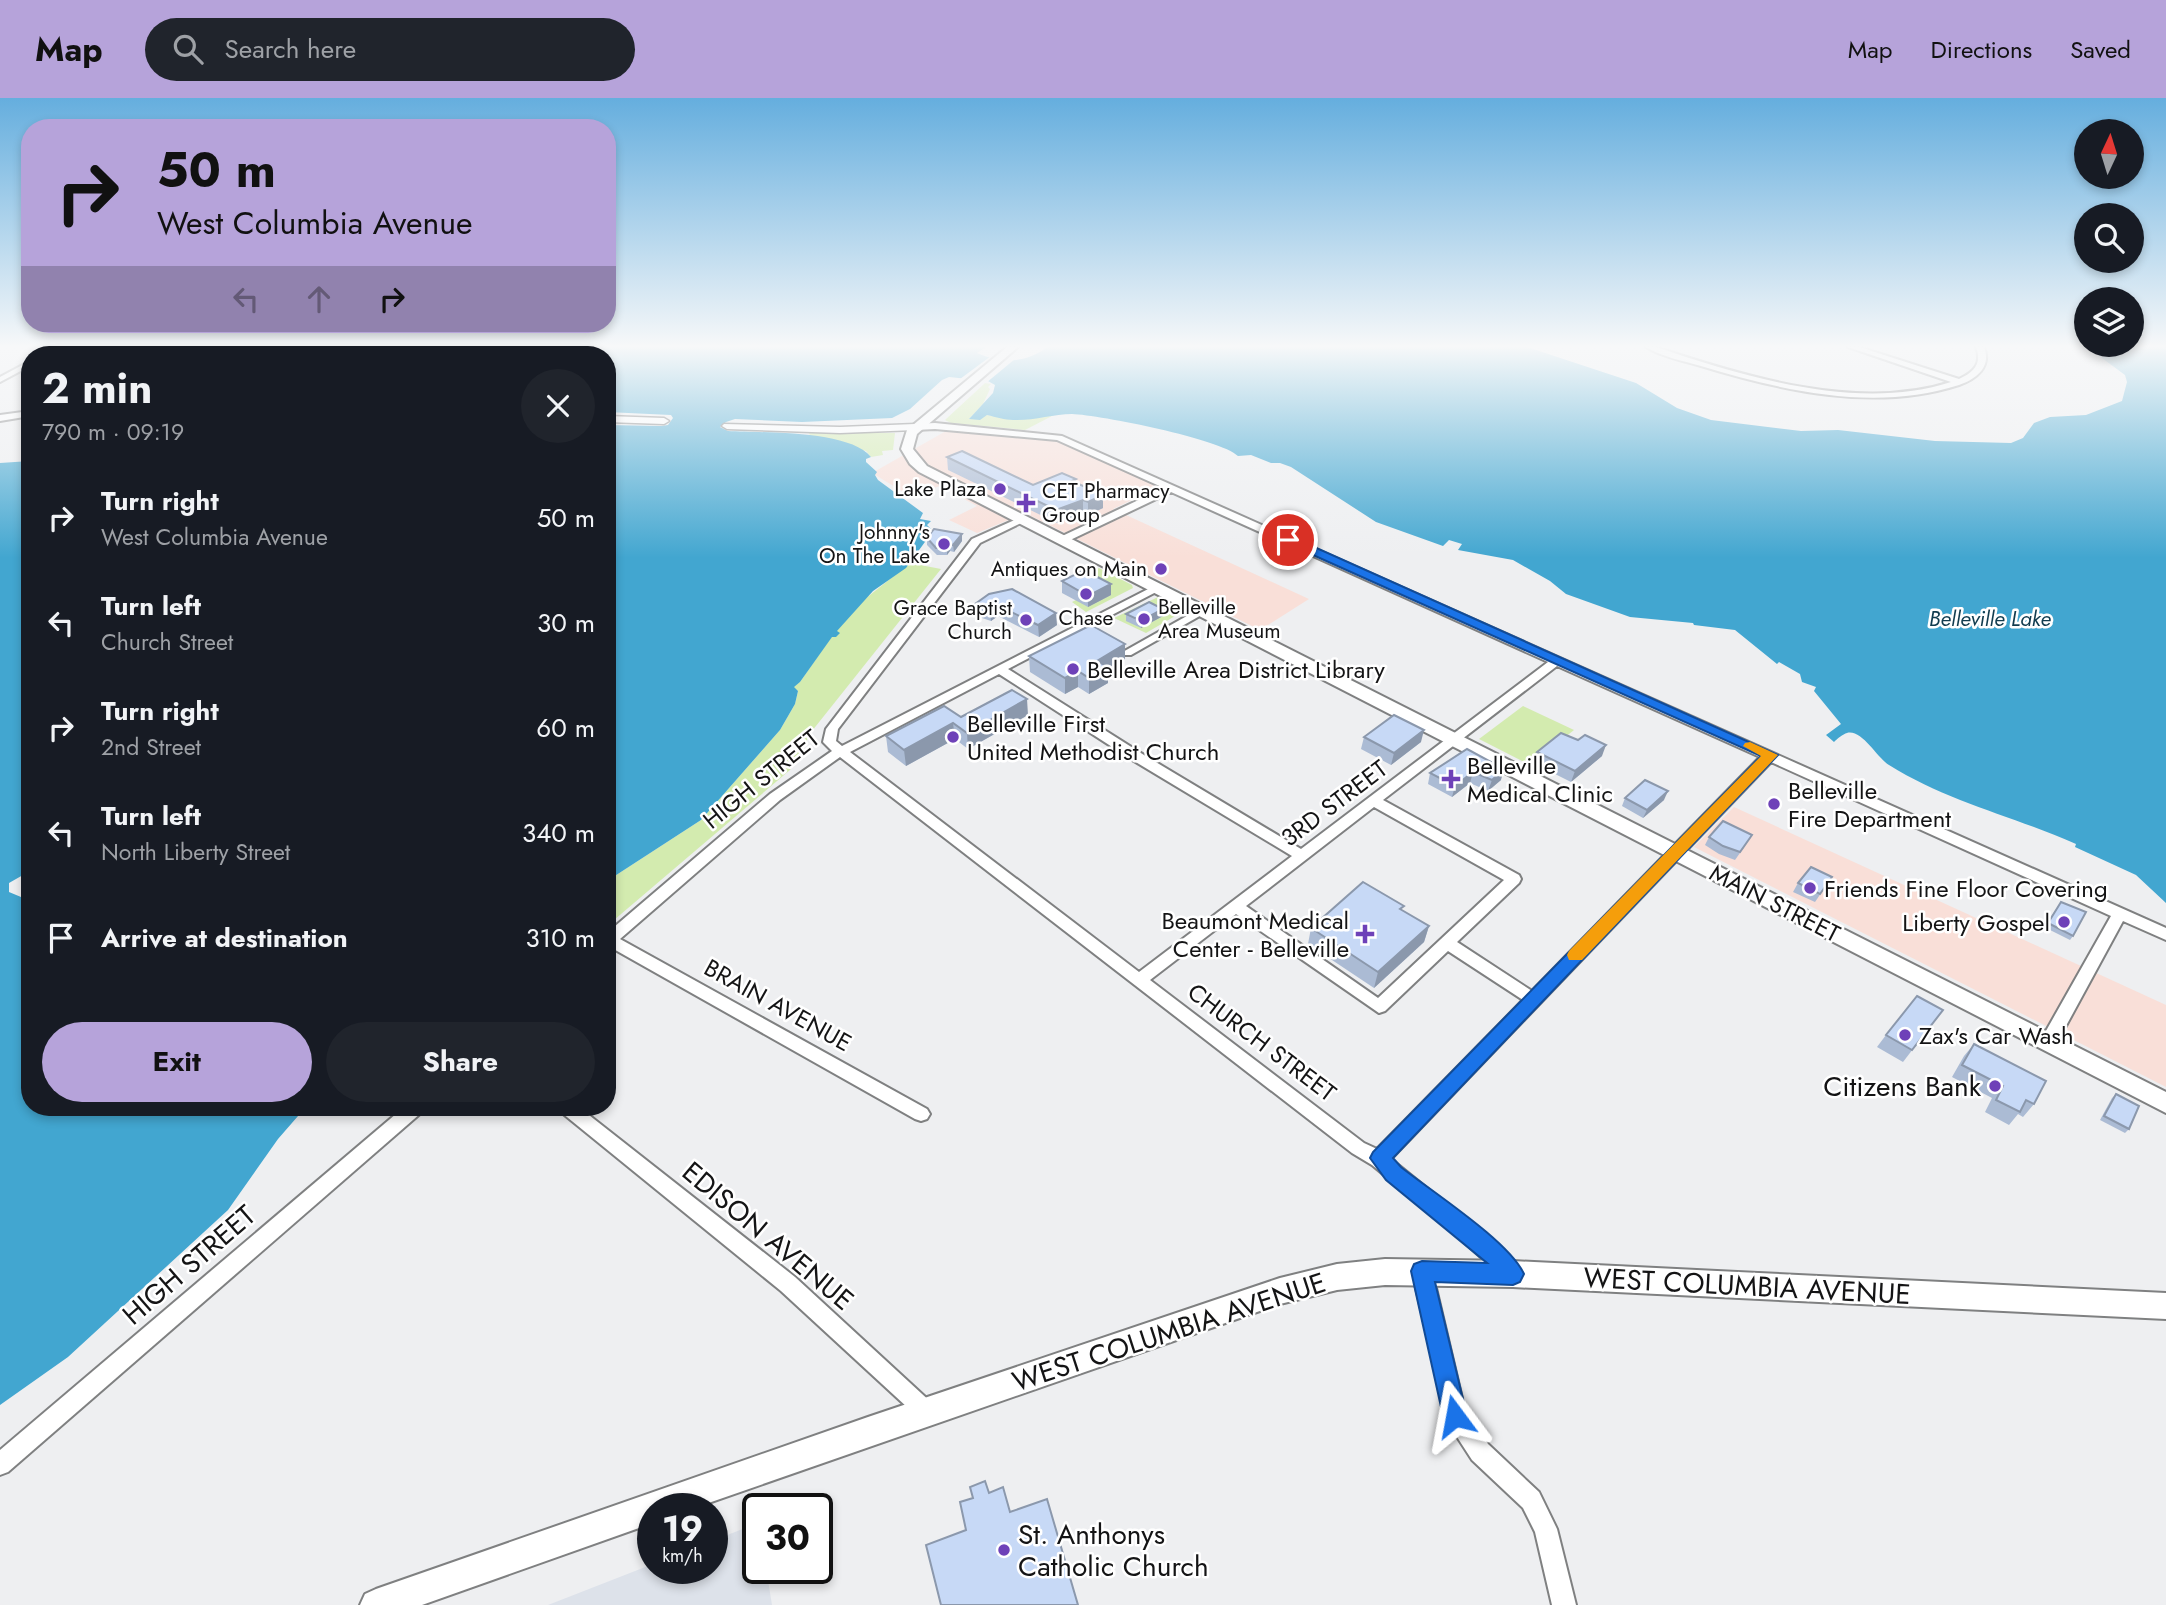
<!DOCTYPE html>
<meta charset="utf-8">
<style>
:root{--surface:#171b24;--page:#20242c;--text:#f1f3f6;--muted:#9ea1a6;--accent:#b6a3da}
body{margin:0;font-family:Jost,sans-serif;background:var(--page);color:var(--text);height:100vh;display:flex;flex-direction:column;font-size:26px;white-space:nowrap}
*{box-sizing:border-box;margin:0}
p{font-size:23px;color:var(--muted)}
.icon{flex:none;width:38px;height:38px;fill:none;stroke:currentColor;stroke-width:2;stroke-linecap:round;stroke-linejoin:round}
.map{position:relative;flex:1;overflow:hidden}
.side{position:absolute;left:21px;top:248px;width:595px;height:770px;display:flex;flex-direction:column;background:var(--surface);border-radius:28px;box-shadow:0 4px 10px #0003}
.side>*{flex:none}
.guide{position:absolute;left:21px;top:21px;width:595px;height:214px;border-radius:28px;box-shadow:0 4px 10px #0003;background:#b6a3da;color:#111;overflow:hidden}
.needle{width:46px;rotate:4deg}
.tools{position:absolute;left:2074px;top:21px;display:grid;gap:14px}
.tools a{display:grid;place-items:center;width:70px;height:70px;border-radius:50%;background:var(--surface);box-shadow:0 4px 10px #0003;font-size:35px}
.speed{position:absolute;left:637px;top:1395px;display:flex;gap:14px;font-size:35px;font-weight:700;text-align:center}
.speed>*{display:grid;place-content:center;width:91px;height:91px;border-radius:50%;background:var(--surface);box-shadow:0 4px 10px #0003;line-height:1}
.speed small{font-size:18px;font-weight:400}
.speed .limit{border:4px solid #111;border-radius:10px;background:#fff;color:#111}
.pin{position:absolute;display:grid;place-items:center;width:60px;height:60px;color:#fff;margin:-30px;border:4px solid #fff;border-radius:50%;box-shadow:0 2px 7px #0007}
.me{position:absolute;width:77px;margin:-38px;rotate:347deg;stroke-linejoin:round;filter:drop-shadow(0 0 5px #0008)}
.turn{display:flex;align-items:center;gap:24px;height:147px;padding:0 21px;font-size:32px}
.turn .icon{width:91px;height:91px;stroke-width:2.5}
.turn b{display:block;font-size:49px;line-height:60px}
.lanes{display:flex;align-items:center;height:66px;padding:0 21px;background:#0003;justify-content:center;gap:35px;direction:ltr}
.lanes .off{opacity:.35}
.round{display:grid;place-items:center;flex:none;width:74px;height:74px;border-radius:37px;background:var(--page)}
.summary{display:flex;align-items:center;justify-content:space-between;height:119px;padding:0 21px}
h1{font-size:42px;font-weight:700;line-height:52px}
.button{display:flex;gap:14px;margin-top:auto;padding:14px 21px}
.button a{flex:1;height:80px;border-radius:42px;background:var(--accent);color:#111;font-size:28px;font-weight:700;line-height:80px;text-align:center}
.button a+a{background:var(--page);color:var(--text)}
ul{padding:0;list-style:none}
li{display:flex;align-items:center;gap:21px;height:105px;padding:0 21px}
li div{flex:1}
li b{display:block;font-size:26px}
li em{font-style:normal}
header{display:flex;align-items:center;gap:42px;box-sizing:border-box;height:98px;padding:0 35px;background:var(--accent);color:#111}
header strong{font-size:33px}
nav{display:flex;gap:38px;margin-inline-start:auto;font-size:24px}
.search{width:490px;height:63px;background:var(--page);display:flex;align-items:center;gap:18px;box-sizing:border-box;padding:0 24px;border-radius:38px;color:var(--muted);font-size:26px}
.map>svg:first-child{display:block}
.commercial{fill:#f9dfd8}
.built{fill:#dde2ea}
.green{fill:#d3ebaf}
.water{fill:#42a6d0}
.pier{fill:#eeeff1}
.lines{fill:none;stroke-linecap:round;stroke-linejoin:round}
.minor-casing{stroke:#7f8081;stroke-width:4}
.tertiary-casing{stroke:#7f8081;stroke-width:3}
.secondary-casing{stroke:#7f8081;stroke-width:4}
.minor{fill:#fff;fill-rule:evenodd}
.tertiary{fill:#fff;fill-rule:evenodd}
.secondary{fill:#fff;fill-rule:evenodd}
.wall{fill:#abbbd4}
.shaded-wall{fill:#8b98ac}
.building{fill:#c7d9f6;stroke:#8b98ac;stroke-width:2}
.route{fill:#1a73e8;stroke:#114b97;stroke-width:2}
.slow{fill:#f59e0b}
.poi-dot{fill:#6e41b8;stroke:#fff;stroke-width:2.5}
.labels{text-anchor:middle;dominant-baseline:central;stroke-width:5;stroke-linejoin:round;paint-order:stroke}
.far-poi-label{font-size:21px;fill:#141415;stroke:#fff;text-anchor:end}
.far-water-label{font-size:21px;font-style:italic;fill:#113c4f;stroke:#fff}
.poi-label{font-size:24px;fill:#141415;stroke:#fff;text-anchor:start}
.street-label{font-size:24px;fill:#141415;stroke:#fff}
.near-poi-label{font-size:28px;fill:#141415;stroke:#fff;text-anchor:end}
.near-street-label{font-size:28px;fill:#141415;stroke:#fff}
</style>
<header>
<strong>Map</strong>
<div class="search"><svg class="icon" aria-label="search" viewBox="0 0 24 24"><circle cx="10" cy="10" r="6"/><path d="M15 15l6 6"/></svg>Search here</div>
<nav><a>Map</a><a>Directions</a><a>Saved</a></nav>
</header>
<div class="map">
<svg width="2166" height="1507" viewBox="0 0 2166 1507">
<rect width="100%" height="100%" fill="#eeeff1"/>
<!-- commercial -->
<g class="commercial">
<polygon points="946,333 1056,343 1160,389 1113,411 1309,501 1260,532 1025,415 977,435 949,422 977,408 940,388 910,398 872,375"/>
<polygon points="1734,709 2166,907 2166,989 1694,749"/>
</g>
<!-- built -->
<polygon class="built" points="758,1425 758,1470 766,1470 772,1507 548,1507 653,1466 653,1470 712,1470 712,1443"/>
<!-- green -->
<g class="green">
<polygon points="985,285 991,286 988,289 990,291 983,306 969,321 987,317 1014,322 1054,317 1025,332 951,325 945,322"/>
<polygon points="809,335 895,335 893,352 882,353 883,357 871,359 866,353 810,338"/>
<polygon points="910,465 941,471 808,638 806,646 790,672 607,828 607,783 701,722 780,632 795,606 798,593 793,589 800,584 832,538 865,501"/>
<polygon points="1099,470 1132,487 1133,490 1086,514 1072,504 1076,502 1076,480"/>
<polygon points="1158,499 1182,514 1146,535 1114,520"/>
<polygon points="1523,608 1574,632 1530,667 1479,641"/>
</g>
<!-- water -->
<g class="water">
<path d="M434,249h552l-9,6c25,11 50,10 70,-6h480l109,36 41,25 34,12 90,11 37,-1 97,11 76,2 12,-5 11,-15 16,-6 36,-2 36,-14 5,-19 -2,-7 -38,-28h79v556l-30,-28 -61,-28 1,-3c-63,-28 -128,-42 -187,-79 -12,-7 -27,-36 -42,-32 -4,1 -10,6 -13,9l-8,-7 15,-11 -27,-33 2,-4 -14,-5 -2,-8 -21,-12 -2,2 -42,-34 -41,-5 -1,-2 -63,-6 -64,-23 -16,-13 -37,-21 -55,-10 4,-6 -13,-4 -6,6 -67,-24 -85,-55 -11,-4h-9l-20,-8 -13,1c-17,-17 -138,-41 -166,-42 -19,0 -39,7 -59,6 -8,0 -17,-3 -26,-5l-7,5 -11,-1 24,-26 2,-8 -7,-4 -39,-4 -7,3 -32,29 -18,9 -90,4 -67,-3 -9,3 -6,5 8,4c36,2 121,-1 143,26l-5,2v3l11,10 -2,3 3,5 45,33 -3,6 11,2 -4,4 4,4 -1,6 -24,33 -33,23 -36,40 3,2 -4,4h-4l-32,45 -6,5 4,4 -3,13 -15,26 -79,90 -94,61v-456l54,1 7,-1 5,-7 -2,-3 -64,-3v-57h-178z"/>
<polygon points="30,363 30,773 9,785 9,794 21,799 30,798 30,1010 305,1010 278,1041 228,1112 68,1259 0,1307 0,365"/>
</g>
<!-- pier -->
<polygon class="pier" points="991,258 1015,261 986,285 960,281"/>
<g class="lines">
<!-- minor casing -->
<g class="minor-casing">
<g id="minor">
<polygon points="54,249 63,249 48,257 39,257"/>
<polygon points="181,249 190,249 178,257 169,257"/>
<path d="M1646,249h10c89,30 203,65 295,35l-103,-35h11l100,32c16,-7 23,-16 17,-32h8c8,20 -8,32 -25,38 -84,27 -176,6 -258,-19 -17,-5 -39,-9 -55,-19z"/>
<polygon points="30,263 30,268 0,284 0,279"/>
<polygon points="30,313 30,318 0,323 0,317"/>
<path d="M935,325l127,13 1104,492v12l-43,-19 -69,127 -6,2 -6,-2 -2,-5 2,-5 69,-122 -340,-154 -380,397 89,72 39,36 3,6 -3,6 -7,3 -7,-3 -52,-47 -81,-67 -20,-12 -512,-396 -60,43 -160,139 307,170 3,5 -3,5 -6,2 -6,-2 -305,-172 -3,1v-15l163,-139 62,-43 -9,-9 3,-13 146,-190 47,-21 8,2 -47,23 -142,186 -2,12 6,5 314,-161 5,3 -1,2 -152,79 136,86 157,94 247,-187 -377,-170 -105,50h-8v-4l106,-50 -107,-48 -122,-11 -20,1 -4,-3 4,-3zM1557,568l203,91 -228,234 -75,-49 62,-59 2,-4 -2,-4 -136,-75zM999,576l135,87 158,95 -153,116 -289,-220zM1374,709l130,73 -126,118 -132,-92zM1236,816l143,99 6,-2 63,-60 75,49 -146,149 -13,-6 -214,-163z"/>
<polygon points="1201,510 1206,513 1205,515 1131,557 1123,557 1121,555"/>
<polygon points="403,1010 424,1010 421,1015 8,1374 0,1377 0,1352"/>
<polygon points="559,1010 580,1010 795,1179 934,1307 938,1314 934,1321 927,1325 920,1321 781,1193 562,1015"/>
<polygon points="1422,1164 1429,1167 1432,1173 1465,1313 1488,1346 1539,1394 1557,1431 1576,1507 1552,1507 1535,1434 1523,1410 1472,1362 1448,1325 1412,1173 1415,1167"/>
</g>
</g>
<!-- tertiary casing -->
<g class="tertiary-casing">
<g id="tertiary">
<polygon points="146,249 320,249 331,252 333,257 325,257 318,254 150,252"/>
<polygon points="607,318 664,320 669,323 664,326 607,324"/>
<polygon points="724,326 840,329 915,326 920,329 915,332 840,335 727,331 722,328"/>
</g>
</g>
<!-- secondary casing -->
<g class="secondary-casing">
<g id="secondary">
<polygon points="1007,249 1018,249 917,336 913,351 927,368 2166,994 2166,1015 919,374 910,366 901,351 907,332"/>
<polygon points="1385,1161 1513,1163 2166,1195 2166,1221 1513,1189 1385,1187 1337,1192 1280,1206 694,1410 653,1410 653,1425 422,1507 360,1507 365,1496 376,1491 868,1319 1280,1180 1337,1166"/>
</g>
</g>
<!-- minor -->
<use href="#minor" class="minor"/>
<!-- tertiary -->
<use href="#tertiary" class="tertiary"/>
<!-- secondary -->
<use href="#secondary" class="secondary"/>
</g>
<!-- wall -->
<g class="wall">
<polygon points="947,359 1033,387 1076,381 1076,385 1103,397 1103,410 1088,417 1083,415 1057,425 948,372"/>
<polygon points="962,436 962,443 954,454 950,453 947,457 937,457 927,447 927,440"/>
<polygon points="1062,483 1111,486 1111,497 1088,509 1062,495"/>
<polygon points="989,496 1057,527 1039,539 998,518 991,523 976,518 975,506"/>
<polygon points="1163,511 1163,518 1141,530 1126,523 1126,516"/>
<polygon points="1125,546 1125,561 1108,572 1108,585 1089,596 1078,589 1065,596 1030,574 1029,558"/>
<polygon points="1028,617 968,651 955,641 906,668 888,654 886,638 961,619"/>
<polygon points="1364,639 1421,644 1391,667 1361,651"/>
<polygon points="1467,651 1501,682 1488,693 1470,685 1452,699 1428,686 1430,675"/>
<polygon points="1537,654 1602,658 1571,684 1533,665"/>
<polygon points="1625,700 1664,702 1643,720 1622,708"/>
<polygon points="1709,739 1747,745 1735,762 1719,756 1705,747"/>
<polygon points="1832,779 1815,804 1793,794 1798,785"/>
<polygon points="2061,804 2073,838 2070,842 2044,829"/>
<polygon points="1429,828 1424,844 1374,890 1308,846 1311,830"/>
<polygon points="1943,912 1903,964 1877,949 1886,937"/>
<polygon points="1974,946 2034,1006 2023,1019 2018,1016 2009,1027 1985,1014 1992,1000 1952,979 1964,958"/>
<polygon points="2116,996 2129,1031 2125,1035 2100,1022 2112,1000"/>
</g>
<!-- shaded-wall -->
<g class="shaded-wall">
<polygon points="1103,397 1103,410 1088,417 1088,404"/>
<polygon points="1083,402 1083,415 1057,425 1056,412"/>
<polygon points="962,436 962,443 954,454 953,447"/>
<polygon points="950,446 950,453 947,457 947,450"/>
<polygon points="1111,486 1111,497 1088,509 1088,498"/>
<polygon points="997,507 998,518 991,523 990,512"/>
<polygon points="1163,511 1163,518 1141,530 1141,523"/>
<polygon points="1056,515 1057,527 1039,539 1038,527"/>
<polygon points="1125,546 1125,561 1108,572 1108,585 1089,596 1089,580 1097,563"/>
<polygon points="1078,573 1078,589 1065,596 1065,580"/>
<polygon points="1027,601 1028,617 968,651 967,635"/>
<polygon points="953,625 955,641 906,668 904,652"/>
<polygon points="1424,632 1421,644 1391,667 1394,655"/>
<polygon points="1606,647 1602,658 1571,684 1575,673"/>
<polygon points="1504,671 1501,682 1488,693 1492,682"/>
<polygon points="1473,674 1470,685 1452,699 1455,688"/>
<polygon points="1668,693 1664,702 1643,720 1647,712"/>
<polygon points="1429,828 1424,844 1374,890 1378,874"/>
</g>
<!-- building -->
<g class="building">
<polygon points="962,353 1033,387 1062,375 1076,381 1072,383 1103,397 1088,404 1083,402 1056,412 947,359"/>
<polygon points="934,431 962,436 953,447 950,446 947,450 936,450 927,440"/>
<polygon points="1084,472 1111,486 1088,498 1062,483"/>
<polygon points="1012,491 1056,515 1038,527 997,507 990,512 975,506 989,496"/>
<polygon points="1149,504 1163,511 1141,523 1126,516"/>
<polygon points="1091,527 1125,546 1097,563 1108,569 1089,580 1078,573 1065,580 1029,558"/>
<polygon points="1012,592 1027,601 967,635 953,625 904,652 886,638 944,608 961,619"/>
<polygon points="1394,617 1424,632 1394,655 1364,639"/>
<polygon points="1561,635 1578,642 1585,637 1606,647 1575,673 1537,654"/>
<polygon points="1467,651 1504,671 1492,682 1473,674 1455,688 1430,675"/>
<polygon points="1645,682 1668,693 1647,712 1625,700"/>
<polygon points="1723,723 1752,737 1740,754 1723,748 1709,739"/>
<polygon points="1811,769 1832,779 1820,796 1798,785"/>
<polygon points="1363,784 1404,808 1400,811 1429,828 1378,874 1311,830"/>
<polygon points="2061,804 2086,814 2073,838 2048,825"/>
<polygon points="1917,898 1943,912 1912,952 1886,937"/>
<polygon points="1974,946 2046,983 2034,1006 2026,1002 2020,1014 1996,1002 2003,988 1962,967"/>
<polygon points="2116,996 2139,1008 2129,1031 2104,1018"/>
<polygon points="985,1383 989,1395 1003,1389 1010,1414 1047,1401 1078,1507 941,1507 926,1447 966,1432 960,1404 973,1400 970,1389"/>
</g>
<!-- sky -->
<linearGradient id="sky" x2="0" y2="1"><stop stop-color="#65aede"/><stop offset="0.54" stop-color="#f7f8f9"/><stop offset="1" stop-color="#f7f8f9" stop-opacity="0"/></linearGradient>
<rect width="2166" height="460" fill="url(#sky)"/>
<!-- route -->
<path class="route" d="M1284,439h8l486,218 -385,403 8,9c31,25 108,74 123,107l-4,8 -7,3 -78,-3 32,134 -3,9 -9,3 -8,-3 -4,-9 -32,-145 3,-7 8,-3 65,2 -101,-83 -16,-22 3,-6 388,-396 -477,-214z"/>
<!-- slow -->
<polygon class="slow" points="1750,644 1778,657 1582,862 1569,862 1567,857 1569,853 1761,658 1743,648 1745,645"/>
<!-- markers -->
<g class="poi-dot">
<circle cx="1000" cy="391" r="7"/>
<path d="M1022.5 394.5h7v7h7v7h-7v7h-7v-7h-7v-7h7z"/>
<circle cx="944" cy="446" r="7"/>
<circle cx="1161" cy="471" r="7"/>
<circle cx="1086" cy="496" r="7"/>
<circle cx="1144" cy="521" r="7"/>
<circle cx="1026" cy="522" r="7"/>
<circle cx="1073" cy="571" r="7"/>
<circle cx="953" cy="639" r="7"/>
<path d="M1447.5 670.5h7v7h7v7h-7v7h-7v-7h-7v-7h7z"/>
<circle cx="1774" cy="706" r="7"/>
<circle cx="1810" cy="790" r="7"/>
<circle cx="2064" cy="824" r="7"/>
<path d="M1361.5 825.5h7v7h7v7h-7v7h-7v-7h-7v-7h7z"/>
<circle cx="1905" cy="937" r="7"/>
<circle cx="1995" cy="988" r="7"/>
<circle cx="1004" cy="1452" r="7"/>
</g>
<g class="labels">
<!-- far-poi labels -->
<g class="far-poi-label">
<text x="986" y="391">Lake Plaza</text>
<text x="1042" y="393" text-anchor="start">CET Pharmacy<tspan x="1042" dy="24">Group</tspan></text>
<text x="930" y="434">Johnny's<tspan x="930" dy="24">On The Lake</tspan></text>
<text x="1147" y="471">Antiques on Main</text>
<text x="1158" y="509" text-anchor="start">Belleville<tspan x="1158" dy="24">Area Museum</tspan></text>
<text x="1012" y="510">Grace Baptist<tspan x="1012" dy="24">Church</tspan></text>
<text x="1086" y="520" text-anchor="middle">Chase</text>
</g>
<!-- far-water labels -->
<g class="far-water-label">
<text x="1990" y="521">Belleville Lake</text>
</g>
<!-- poi labels -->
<g class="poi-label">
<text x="1087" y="571">Belleville Area District Library</text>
<text x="967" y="625">Belleville First<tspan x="967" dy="28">United Methodist Church</tspan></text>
<text x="1467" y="667">Belleville<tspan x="1467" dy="28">Medical Clinic</tspan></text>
<text x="1788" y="692">Belleville<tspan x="1788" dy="28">Fire Department</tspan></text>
<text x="1824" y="790">Friends Fine Floor Covering</text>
<text x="1349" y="822" text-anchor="end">Beaumont Medical<tspan x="1349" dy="28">Center - Belleville</tspan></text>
<text x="2050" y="824" text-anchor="end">Liberty Gospel</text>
<text x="1919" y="937">Zax's Car Wash</text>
</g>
<!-- street labels -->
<g class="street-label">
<text transform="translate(761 681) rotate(-39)">HIGH STREET</text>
<text transform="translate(1334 705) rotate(-37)">3RD STREET</text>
<text transform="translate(1775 805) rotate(27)">MAIN STREET</text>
<text transform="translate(778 907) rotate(29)">BRAIN AVENUE</text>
<text transform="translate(1262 944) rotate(37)">CHURCH STREET</text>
</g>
<!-- near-poi labels -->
<g class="near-poi-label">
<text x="1981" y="988">Citizens Bank</text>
<text x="1018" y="1436" text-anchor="start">St. Anthonys<tspan x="1018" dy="32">Catholic Church</tspan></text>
</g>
<!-- near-street labels -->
<g class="near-street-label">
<text transform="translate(768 1138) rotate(40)">EDISON AVENUE</text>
<text transform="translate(189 1167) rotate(-41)">HIGH STREET</text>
<text transform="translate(1747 1188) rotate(3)">WEST COLUMBIA AVENUE</text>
<text transform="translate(1169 1234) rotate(-18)">WEST COLUMBIA AVENUE</text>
</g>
</g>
</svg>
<div class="tools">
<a><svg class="needle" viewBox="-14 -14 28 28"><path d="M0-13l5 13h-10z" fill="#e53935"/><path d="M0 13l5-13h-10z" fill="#9ea1a6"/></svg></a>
<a><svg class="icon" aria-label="search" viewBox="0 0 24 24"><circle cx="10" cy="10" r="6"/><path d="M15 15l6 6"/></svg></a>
<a><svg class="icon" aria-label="layers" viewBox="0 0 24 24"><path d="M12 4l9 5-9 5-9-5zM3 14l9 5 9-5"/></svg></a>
</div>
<div class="speed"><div>19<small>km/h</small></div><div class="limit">30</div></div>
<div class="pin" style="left:1288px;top:442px;background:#d93025"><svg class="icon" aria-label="arrive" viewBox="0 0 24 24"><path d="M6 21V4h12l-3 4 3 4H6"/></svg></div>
<svg class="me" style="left:1455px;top:1318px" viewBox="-20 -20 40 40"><path d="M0-17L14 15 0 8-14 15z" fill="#1a73e8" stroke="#fff" stroke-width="4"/></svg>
<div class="guide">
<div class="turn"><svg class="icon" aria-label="right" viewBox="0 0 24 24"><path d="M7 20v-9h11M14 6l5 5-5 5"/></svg><div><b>50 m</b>West Columbia Avenue</div></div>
<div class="lanes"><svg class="icon off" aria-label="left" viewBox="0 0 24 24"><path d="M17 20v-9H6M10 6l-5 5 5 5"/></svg><svg class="icon off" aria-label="ahead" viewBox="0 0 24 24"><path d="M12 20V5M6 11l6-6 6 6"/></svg><svg class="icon" aria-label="right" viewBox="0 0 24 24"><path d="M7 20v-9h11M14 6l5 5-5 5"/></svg></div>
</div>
<section class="side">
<div class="summary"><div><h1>2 min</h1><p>790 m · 09:19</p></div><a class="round"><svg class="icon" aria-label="close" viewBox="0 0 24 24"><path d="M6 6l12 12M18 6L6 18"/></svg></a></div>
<ul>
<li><svg class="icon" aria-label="right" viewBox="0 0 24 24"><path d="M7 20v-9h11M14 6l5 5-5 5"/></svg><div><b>Turn right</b><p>West Columbia Avenue</p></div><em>50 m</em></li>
<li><svg class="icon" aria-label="left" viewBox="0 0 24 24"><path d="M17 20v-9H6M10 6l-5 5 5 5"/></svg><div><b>Turn left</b><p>Church Street</p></div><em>30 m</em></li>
<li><svg class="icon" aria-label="right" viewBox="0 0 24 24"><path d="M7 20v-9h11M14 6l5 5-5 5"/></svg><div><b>Turn right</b><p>2nd Street</p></div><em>60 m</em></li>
<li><svg class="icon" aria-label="left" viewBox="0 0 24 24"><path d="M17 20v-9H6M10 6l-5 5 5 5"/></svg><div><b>Turn left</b><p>North Liberty Street</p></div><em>340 m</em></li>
<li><svg class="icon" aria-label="arrive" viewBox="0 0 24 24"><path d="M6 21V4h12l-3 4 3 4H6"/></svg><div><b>Arrive at destination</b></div><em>310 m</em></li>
</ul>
<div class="button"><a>Exit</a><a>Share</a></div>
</section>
</div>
